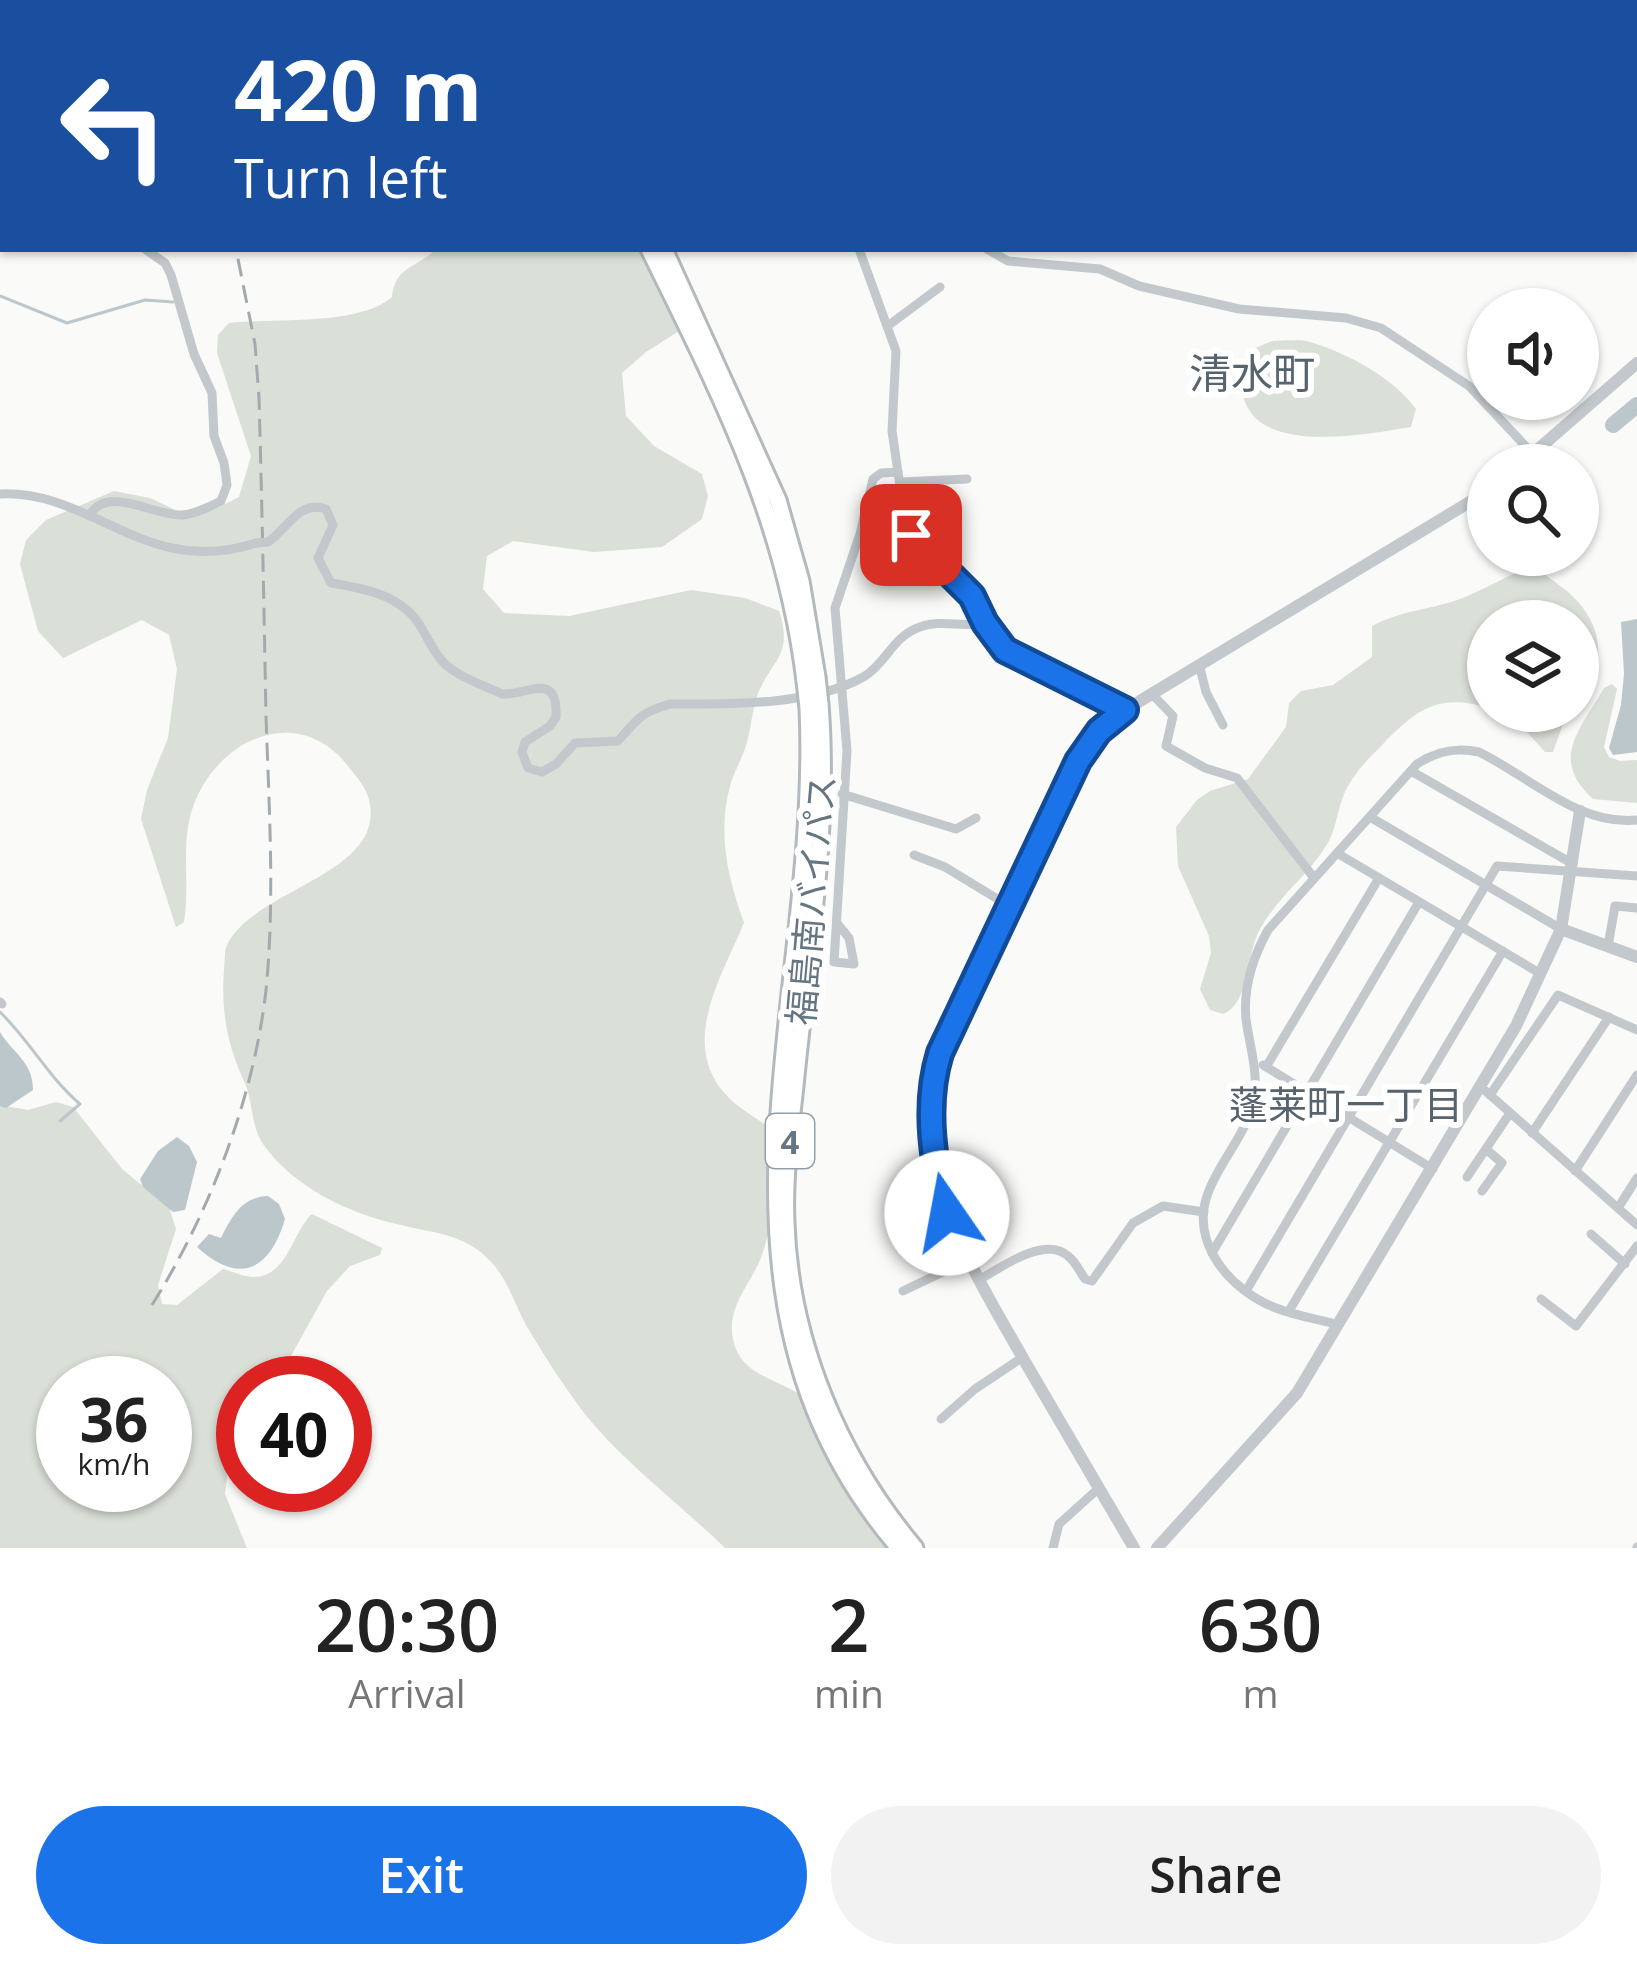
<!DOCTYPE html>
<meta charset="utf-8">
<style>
:root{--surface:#fff;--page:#f2f2f2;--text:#222;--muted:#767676;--accent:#1a73e8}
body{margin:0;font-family:"Open Sans","Noto Sans JP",sans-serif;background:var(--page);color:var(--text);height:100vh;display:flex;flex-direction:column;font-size:45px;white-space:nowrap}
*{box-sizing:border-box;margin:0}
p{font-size:39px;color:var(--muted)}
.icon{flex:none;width:66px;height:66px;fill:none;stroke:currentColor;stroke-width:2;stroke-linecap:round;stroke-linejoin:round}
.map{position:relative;height:1548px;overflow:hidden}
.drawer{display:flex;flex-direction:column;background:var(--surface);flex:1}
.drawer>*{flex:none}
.guide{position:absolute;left:0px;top:0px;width:1638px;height:252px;box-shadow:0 3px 9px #0004;background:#1a4fa0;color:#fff;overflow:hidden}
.buttons{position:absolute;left:1467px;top:288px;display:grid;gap:24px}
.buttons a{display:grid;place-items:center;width:132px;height:132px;border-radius:50%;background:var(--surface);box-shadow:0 3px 9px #0004;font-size:60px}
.speed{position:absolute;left:36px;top:1356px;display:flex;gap:24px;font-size:60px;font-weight:700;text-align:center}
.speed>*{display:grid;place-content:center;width:156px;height:156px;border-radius:50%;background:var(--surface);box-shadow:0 3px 9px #0004;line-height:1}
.speed small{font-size:30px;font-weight:400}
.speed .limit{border:18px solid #d22;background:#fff;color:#111}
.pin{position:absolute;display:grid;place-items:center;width:102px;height:102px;color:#fff;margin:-51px;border-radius:24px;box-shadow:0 6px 18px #0006}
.me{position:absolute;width:132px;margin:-66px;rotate:348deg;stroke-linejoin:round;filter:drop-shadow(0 0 9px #0008)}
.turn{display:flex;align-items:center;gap:42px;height:252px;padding:0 36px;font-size:54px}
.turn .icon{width:156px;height:156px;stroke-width:2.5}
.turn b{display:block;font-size:84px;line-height:102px}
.eta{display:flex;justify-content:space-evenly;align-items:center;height:204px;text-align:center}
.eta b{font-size:72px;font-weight:600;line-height:84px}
.primary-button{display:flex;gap:24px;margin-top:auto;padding:24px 36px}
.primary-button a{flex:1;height:138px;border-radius:72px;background:var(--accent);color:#fff;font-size:48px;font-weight:600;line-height:138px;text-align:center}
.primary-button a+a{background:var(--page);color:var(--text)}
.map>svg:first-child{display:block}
.green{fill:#dadfd7;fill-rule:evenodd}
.water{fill:#bbc7cb}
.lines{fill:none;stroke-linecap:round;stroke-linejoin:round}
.stream{stroke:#bbc7cb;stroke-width:3}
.river{stroke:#bbc7cb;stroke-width:16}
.trunk-casing{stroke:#b4b9bd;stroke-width:21}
.minor{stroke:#c3c8cc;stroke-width:9}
.tertiary{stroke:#c3c8cc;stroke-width:12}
.trunk{stroke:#fff;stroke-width:15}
.rail{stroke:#a2aab0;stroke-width:3;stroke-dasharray:18 9;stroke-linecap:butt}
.trunk-bridge-casing{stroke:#b4b9bd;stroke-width:21;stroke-linecap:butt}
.minor-bridge{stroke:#c3c8cc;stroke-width:9}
.trunk-bridge{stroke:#fff;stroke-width:15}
.route-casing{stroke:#114b97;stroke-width:30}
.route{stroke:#1a73e8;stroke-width:21}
.labels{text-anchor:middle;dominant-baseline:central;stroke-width:12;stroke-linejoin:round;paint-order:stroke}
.shield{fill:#fff;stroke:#939fa8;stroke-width:3}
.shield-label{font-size:33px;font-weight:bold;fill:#657683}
.street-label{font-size:36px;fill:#657683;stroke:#fff}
.neighbourhood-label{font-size:39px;fill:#57646e;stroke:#fff}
.quarter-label{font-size:42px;fill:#57646e;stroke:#fff}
</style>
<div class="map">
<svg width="1637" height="1548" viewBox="0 0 1637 1548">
<rect width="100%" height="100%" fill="#fafaf8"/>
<!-- green -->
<g class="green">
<polygon points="153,0 563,0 564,3 155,3"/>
<path d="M436,249h218l33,77 -41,26 -24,21 4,43 28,30 48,28 6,22 -6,23 -40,28 -68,5 -81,-11 -26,15 -4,33 21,24 65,3 122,-26 54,8 34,13c15,46 -8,48 -22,85 -5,15 -6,32 -10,46 -4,16 -13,29 -17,44 -13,48 -2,92 14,137 -23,55 -67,123 -15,175 11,11 26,19 38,28 4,45 10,86 -5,129 -9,26 -32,47 -30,77 4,48 52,45 79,71 23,21 22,60 37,85 13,21 30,40 44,60h-167c-48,-47 -103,-86 -144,-139 -20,-27 -38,-55 -55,-84 -15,-28 -20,-54 -48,-75 -24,-17 -50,-18 -77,-25 -51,-11 -107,-37 -138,-81 -12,-18 -10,-41 -18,-61 -18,-38 -24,-71 -21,-114 1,-8 0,-19 4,-26 29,-54 153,-69 142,-138 -2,-16 -12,-26 -22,-39 -47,-60 -122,-32 -151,31 -19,40 -6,82 -13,125l-8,5 -35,-108 6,-29 21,-52 9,-69 -8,-34 -27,-15 -79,38 -25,-27 -18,-67 6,-24 20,-20 68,-29 36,7 36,17 29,-6 24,-12 12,-41 -34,-103 1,-18 11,-12c47,-5 130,3 163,-26 3,-31 25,-29 44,-48z"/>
<path d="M1272,341c12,0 27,-2 38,1 37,11 84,36 106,67l-5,18c-66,11 -195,34 -165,-75z"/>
<path d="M1524,569c16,0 23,7 35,16 44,32 51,74 21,119l-2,-83h-90v87c-49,-15 -71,1 -105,36 -15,15 -30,30 -39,50 -7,17 -8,37 -18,52 -20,32 -52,54 -68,87 -12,25 -9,71 -35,81l-13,-4 -10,-21 11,-36 -2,-17 -31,-70 -2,-39 21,-27 13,-9 38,-12 38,-52 3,-24 12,-12 32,-6 39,-28v-31c32,-17 59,-16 91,-28 21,-9 41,-20 61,-29z"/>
<path d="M1612,684l5,5 -13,58 5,10 11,4 17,-1v43l-44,-4c-44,-40 -13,-69 11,-111z"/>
<polygon points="1495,711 1574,711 1563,724 1553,752 1545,752 1526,731"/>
<path d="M56,1102l17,5 50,63 46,37 7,22 -18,56 4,19 15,1 46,-36c9,2 21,8 29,8 36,1 40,-45 60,-63l70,34 -2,7 -30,11 -23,25 -51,92h-33v36l-10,11 -8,64 22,54h-247v-443l28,5zM63,1383h102v102h-102z"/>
</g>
<!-- water -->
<g class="water">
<polygon points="1637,619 1637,752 1613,755 1609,748 1621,705 1624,674 1621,622"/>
<path d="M0,1032c13,22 33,29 33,58l-27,18 -6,-2z"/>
<polygon points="177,1137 189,1146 197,1162 185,1210 173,1212 143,1187 140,1179 158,1151"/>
<path d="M268,1196l11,8 6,15c-15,51 -45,67 -88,28l12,-13 12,4c11,-22 21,-41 47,-42z"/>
</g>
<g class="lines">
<!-- stream -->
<g class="stream">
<polyline points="0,296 67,323 145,300 173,302"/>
<path d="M0,1012c30,29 49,66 80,92l-20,17"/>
</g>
<!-- river -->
<polyline class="river" points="1613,425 1637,405"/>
<!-- trunk casing -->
<g class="trunk-casing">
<g id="trunk">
<polyline points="563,0 563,3"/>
<polyline points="575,0 575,3"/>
<path d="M649,249c71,145 136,269 156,432"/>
<polyline points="664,249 778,500 801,581 817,677"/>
<path d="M820,704c10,127 -13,257 -25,382 -5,45 -11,92 -9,137 4,118 53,235 129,325"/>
<path d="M808,708c13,291 -125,588 91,840"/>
</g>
</g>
<!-- minor -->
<g class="minor">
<polyline points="31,0 47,0"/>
<polyline points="1280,0 1288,3"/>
<polyline points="733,3 739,0"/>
<polyline points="1306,3 1350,3"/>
<polyline points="0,213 3,215"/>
<polyline points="859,249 896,351 892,431 905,520 911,535 972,596 985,623 1005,649 1125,711"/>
<polyline points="987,249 1008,261 1100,269 1139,286 1239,309 1346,318 1381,328 1469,386 1532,453"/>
<polyline points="889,325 940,287"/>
<polyline points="900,482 967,479"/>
<path d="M0,494c94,-4 146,85 256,49"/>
<path d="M89,516c19,-33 65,1 94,-1 12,-1 26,-8 38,-14l6,-16 -3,-22 -10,-27 -2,-43 -18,-39 -23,-79 -6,-12 -20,-14"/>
<path d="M268,542c20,-14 31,-42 58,-33l7,16 -15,33 13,25c31,5 66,11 86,38 9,13 15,29 26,41 14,15 41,23 59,32 25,2 56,-25 54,23l-6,9 -25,16 -3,10 6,16 14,4 14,-8 19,-21 43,-2c20,-22 21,-28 52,-37 58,0 144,2 195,-28 22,-14 28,-40 55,-49 21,-8 43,1 65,-4"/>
<polyline points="1199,664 1206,692 1223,725"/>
<polyline points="1152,694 1173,716 1166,746 1205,768 1237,778 1314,878"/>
<polyline points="1411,771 1573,864"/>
<polyline points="842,794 956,829 976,818"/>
<polyline points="1370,817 1561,929"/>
<polyline points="1337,853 1541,974"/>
<polyline points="914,855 945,867 1009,906"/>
<polyline points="837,923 849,938 854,964 834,962 847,751 835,608 860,534 873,479 881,473 898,472"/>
<polyline points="1608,946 1615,906 1637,908"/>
<polyline points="0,1002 2,1004"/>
<polyline points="1263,1065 1433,1169"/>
<polyline points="1266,1067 1379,878"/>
<polyline points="1481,1087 1637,1225"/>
<polyline points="1490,1095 1558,995 1637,1030"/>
<polyline points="1532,1133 1609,1017"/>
<polyline points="1575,1171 1637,1075"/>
<polyline points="1467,1177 1510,1113"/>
<polyline points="1482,1191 1502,1163 1486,1149"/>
<polyline points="1618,1208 1637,1178"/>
<polyline points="1591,1234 1625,1264"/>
<polyline points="1212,1253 1419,902"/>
<path d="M979,1280c21,-12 66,-45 89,-24 7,5 12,16 17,23l7,2 41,-58 30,-17 41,6"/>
<polyline points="903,1291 968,1260"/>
<polyline points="1246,1291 1497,866 1637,876"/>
<polyline points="1541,1299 1576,1326 1637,1246"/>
<polyline points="1289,1311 1503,951"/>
<path d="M1339,1325c-21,-6 -43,-9 -63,-17 -45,-17 -87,-65 -68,-115 13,-35 43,-63 47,-101 2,-25 -6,-49 -9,-73 -3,-32 7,-62 22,-89l149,-166c20,-13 39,-17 62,-12 51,25 100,74 158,68"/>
<polyline points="941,1419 975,1389 1023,1357"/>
<polyline points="1053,1548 1059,1524 1099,1488"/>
<polyline points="1637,1548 1637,1547"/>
</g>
<!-- tertiary -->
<g class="tertiary">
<polyline points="1526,0 1529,3"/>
<polyline points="1545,0 1550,3"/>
<polyline points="1635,63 1637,65"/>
<polyline points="1635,79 1637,80"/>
<polyline points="1520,465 1637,363"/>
<polyline points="1561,929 1637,957"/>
<path d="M1134,1548c-34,-59 -69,-117 -103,-176 -55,-97 -127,-203 -91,-319l138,-292 21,-30 41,-30 348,-210"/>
<polyline points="1157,1548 1297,1393 1516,1026 1561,929 1580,811"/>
</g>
<!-- trunk -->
<use href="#trunk" class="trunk"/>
<!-- rail -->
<g class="rail">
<polyline points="125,0 127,3"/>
<path d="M152,1305c57,-91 102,-207 114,-315 9,-90 3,-183 0,-273 -2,-107 -4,-213 -7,-319l-4,-54 -19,-95"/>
</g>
<!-- trunk-bridge casing -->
<g class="trunk-bridge-casing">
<g id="trunk-bridge">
<polyline points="817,677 820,704"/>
<polyline points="805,681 808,708"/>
</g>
</g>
<!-- minor-bridge -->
<polyline class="minor-bridge" points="256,543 268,542"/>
<!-- trunk-bridge -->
<use href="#trunk-bridge" class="trunk-bridge"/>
</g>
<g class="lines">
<!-- route casing -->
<g class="route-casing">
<path id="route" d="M911,535l61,61 13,27 20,27 120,60 -26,21 -21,30 -138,292c-16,52 -8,108 7,160"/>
</g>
<!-- route -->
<use href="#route" class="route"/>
</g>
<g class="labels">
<!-- shield labels -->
<rect class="shield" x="766" y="1114" width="48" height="54" rx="9"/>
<g class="shield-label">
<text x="790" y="1141">4</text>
</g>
<!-- street labels -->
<g class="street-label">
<text transform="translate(811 900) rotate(-85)">福島南バイパス</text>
</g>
<!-- neighbourhood labels -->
<g class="neighbourhood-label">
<text x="1346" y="1103">蓬莱町一丁目</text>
</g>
<!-- quarter labels -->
<g class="quarter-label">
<text x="1252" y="372">清水町</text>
</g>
</g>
</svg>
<div class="buttons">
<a><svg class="icon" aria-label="sound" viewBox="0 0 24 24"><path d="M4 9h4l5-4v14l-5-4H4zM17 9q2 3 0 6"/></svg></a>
<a><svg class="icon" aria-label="search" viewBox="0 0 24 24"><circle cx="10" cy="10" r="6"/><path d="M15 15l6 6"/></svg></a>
<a><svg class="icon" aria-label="layers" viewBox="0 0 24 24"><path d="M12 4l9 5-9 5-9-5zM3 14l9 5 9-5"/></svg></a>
</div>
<div class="speed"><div>36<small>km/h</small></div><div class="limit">40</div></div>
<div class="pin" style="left:911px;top:535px;background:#d93025"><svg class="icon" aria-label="arrive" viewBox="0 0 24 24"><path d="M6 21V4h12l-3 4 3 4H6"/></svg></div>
<svg class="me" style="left:947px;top:1213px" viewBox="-20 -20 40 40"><circle r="19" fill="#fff"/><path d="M0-13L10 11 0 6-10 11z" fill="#1a73e8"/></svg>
<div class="guide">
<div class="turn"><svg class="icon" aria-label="left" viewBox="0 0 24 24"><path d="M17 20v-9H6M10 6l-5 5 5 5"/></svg><div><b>420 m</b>Turn left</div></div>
</div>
</div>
<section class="drawer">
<div class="eta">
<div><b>20:30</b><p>Arrival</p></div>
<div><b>2</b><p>min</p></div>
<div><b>630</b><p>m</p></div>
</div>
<div class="primary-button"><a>Exit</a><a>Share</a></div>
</section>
